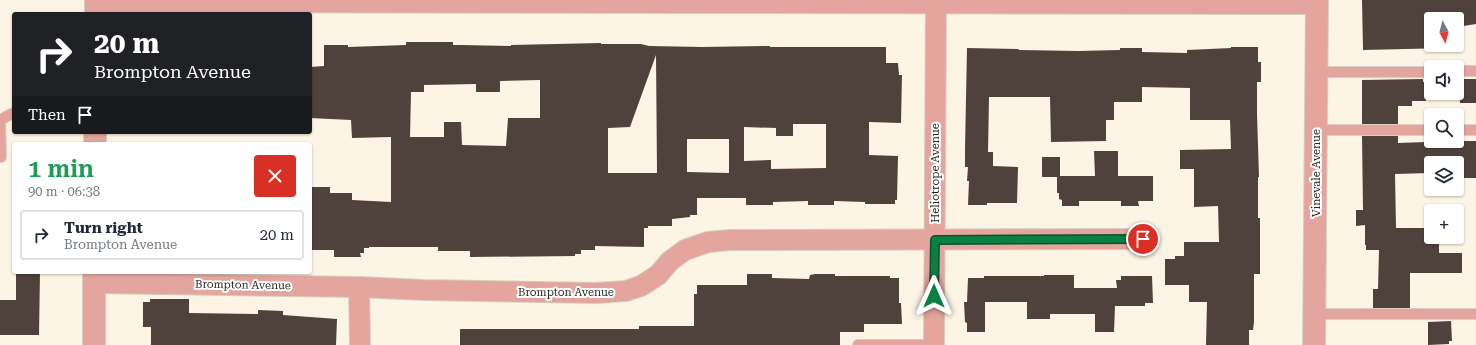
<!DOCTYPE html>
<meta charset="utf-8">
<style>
:root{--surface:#fff;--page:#f6f6f7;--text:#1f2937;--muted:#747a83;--line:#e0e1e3}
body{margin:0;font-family:"Roboto Serif",serif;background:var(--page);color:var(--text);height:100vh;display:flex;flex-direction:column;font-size:15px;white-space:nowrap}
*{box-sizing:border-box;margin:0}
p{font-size:13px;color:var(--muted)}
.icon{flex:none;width:22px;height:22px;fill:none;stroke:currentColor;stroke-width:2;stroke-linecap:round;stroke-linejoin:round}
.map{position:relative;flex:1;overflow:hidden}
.side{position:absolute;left:12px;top:142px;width:300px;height:132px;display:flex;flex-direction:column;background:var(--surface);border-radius:4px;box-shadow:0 1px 3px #0004}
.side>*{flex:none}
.banner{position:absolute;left:12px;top:12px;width:300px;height:122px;border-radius:4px;box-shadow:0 1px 3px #0004;background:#202124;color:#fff;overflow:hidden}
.needle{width:26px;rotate:173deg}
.tools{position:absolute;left:1424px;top:12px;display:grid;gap:8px}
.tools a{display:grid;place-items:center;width:40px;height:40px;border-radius:4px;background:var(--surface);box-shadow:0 1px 3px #0004;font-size:20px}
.pin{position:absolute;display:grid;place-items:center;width:34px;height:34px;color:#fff;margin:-17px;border:2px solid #fff;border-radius:50%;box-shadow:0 1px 4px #0007}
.me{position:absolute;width:44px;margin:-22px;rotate:0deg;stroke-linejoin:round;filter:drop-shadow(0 0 3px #0008)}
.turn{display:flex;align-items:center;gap:14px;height:84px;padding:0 16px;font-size:18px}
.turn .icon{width:52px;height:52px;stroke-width:2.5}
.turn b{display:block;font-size:28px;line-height:34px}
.then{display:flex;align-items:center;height:38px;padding:0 16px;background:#0003;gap:8px;font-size:15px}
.round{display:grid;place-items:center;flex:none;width:42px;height:42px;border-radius:4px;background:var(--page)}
.overview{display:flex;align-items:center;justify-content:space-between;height:68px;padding:0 16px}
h1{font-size:24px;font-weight:600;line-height:30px;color:#1e9e55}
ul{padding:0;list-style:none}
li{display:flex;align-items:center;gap:12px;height:50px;margin:0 8px 6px;padding:0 8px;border:2px solid var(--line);border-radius:4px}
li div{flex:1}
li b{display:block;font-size:15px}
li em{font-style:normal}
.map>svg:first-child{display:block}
.building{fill:#4f413c;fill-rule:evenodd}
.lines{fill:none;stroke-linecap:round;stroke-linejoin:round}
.service-casing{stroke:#d6cfc1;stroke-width:12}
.minor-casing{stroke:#d6cfc1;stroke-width:22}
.tertiary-casing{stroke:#d6cfc1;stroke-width:24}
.service{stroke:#e3a59d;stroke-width:10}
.minor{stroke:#e3a59d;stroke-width:20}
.tertiary{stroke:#e3a59d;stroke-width:22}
.route-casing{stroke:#07532c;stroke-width:10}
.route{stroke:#0b8043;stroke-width:7}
.labels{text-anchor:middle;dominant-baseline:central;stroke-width:4;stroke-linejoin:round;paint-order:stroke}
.street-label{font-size:11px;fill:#27241e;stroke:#fff}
</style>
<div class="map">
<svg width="1476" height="345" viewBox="0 0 1476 345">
<rect width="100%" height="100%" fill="#fcf4e5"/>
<!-- building -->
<g class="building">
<polygon points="1362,0 1476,0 1476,24 1457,27 1457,19 1431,19 1431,45 1449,45 1449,48 1363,50"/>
<path d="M406,42h47v3h8l50,1v-1l90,-2v1h40l8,2 53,1 68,-1v1h116v16h12l1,12h3l-1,48 -32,-1v33l29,1 -1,44h-2v4h-30v-2l-31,-1v4h-26v-4l-35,1v3h-27v-7h-49v17h-7v2l-18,2v7h-24v2h-4v19l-49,-1v4h-14v4h-6v2l-105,1v-6h-32v-4h-69v1h-5v5h-4l1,4h-27v-7h-24v-63h20v6h22v7l39,2v-65l-39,1 -1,-18 -41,-2v-51l14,-1v-21h24v2l58,-2zM656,55l1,118h-49v-45l22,-1zM540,80v38h-32l-2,28 -44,-1 -1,-23h-17v15h-34l1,-45h13v-7l52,-1v8h24v-11zM793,124h33v44l-55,1v-9l-27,1v-34l32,1v8h17zM687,139h42v34l-42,-1z"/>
<polygon points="1231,47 1258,47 1258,62 1261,62 1261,82 1257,82 1257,114 1259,177 1258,177 1258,218 1260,218 1260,274 1254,274 1254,322 1253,330 1249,330 1249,345 1206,345 1207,302 1189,302 1189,285 1165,285 1165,259 1175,259 1175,256 1184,256 1184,242 1219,242 1218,206 1194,207 1194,169 1180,169 1180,150 1231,149 1230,120 1190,120 1190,88 1142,87 1142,102 1114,102 1114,120 1106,120 1106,141 1051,142 1050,97 989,97 988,152 993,152 993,166 1018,167 1017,203 987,203 987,205 968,205 969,181 967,181 968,167 965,167 965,149 967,48 1018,49 1019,50 1078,51 1120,50 1120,48 1142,48 1142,52 1187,53 1187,50 1231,48"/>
<polygon points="1423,79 1423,82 1426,82 1426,101 1412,101 1412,106 1398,106 1398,124 1362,124 1362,80"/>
<rect x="1460" y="79" width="16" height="24"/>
<polygon points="1362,136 1398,136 1398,143 1426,142 1426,147 1460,146 1460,141 1476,141 1476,178 1457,178 1457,163 1431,163 1431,179 1430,173 1395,174 1396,228 1431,228 1431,237 1439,237 1439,253 1462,253 1462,273 1410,273 1410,308 1373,308 1373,289 1378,289 1379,250 1366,250 1366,245 1365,245 1365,225 1356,226 1356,210 1363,210"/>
<polygon points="1094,151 1118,151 1118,176 1153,176 1153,201 1138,201 1139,206 1121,206 1121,201 1079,201 1079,206 1062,206 1062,200 1059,199 1059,193 1057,193 1057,177 1042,177 1042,157 1060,157 1060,176 1095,176"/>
<polygon points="16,272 40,272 39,335 0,335 0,300 16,300"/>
<polygon points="747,274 772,274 772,278 809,279 810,275 815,274 835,274 835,276 890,276 890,278 899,278 899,303 901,303 902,324 864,324 864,332 840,332 840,345 460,345 460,329 639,329 639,326 694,326 694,294 697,294 697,285 747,285"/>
<polygon points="1044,275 1074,275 1074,288 1117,288 1116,280 1121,280 1121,276 1152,276 1153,303 1145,303 1145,306 1115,306 1114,332 1095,332 1095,314 1050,314 1050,319 1027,319 1027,302 985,302 985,332 967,332 967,323 965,322 964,302 967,302 968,278 984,278 984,276 1044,276"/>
<polygon points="150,299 189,299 189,313 258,314 258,310 283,311 283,315 337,319 336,345 151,345 151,327 143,327 143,302 150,302"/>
<polygon points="1451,321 1452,341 1449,341 1449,344 1428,345 1428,322"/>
</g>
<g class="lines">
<!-- service casing -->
<g class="service-casing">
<g id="service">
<polyline points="1457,71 1476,71"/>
<polyline points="1316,72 1431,72"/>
<polyline points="1316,130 1431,130"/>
<polyline points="1457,130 1476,130"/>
<polyline points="1,157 0,120 11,114 14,113"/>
<polyline points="1314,314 1476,314"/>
<polyline points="858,345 934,345"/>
</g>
</g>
<!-- minor casing -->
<g class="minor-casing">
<g id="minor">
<polyline points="96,2 1317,4"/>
<polyline points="94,283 359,287 424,290 596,293 626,291 641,286 658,275 670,261 685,250 708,242 730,240 1143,239"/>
<polyline points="359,287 360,345"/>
<polyline points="934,345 936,0"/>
</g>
</g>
<!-- tertiary casing -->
<g class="tertiary-casing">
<g id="tertiary">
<polyline points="96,14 96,0"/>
<polyline points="95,144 95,132"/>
<polyline points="94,345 94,272"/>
<polyline points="1314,345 1317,0"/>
</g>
</g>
<!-- service -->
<use href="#service" class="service"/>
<!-- minor -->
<use href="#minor" class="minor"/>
<!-- tertiary -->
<use href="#tertiary" class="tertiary"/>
</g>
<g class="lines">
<!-- route casing -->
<g class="route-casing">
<polyline id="route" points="934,296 935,240 1143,239"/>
</g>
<!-- route -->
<use href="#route" class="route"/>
</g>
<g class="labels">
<!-- street labels -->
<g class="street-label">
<text transform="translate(935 173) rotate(-90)">Heliotrope Avenue</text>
<text transform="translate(1316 173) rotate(-90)">Vinevale Avenue</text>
<text transform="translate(243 285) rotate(1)">Brompton Avenue</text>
<text x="566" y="292">Brompton Avenue</text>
</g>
</g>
</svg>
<div class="tools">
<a><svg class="needle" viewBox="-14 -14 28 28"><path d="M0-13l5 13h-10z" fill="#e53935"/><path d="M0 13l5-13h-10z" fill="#747a83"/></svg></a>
<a><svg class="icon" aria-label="sound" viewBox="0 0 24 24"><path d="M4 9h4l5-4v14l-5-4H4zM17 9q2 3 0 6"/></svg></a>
<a><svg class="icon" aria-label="search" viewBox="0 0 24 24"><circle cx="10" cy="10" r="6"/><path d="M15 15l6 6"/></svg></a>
<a><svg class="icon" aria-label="layers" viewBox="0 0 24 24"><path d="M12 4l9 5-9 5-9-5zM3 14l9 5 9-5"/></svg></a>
<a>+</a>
</div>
<div class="pin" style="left:1143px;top:239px;background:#d93025"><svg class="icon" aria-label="arrive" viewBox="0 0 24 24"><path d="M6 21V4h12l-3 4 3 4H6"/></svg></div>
<svg class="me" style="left:934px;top:296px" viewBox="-20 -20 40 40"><path d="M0-17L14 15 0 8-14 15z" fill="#0b8043" stroke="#fff" stroke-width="4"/></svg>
<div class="banner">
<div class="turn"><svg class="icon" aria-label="right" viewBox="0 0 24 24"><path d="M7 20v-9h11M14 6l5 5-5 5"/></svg><div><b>20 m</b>Brompton Avenue</div></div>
<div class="then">Then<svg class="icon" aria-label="arrive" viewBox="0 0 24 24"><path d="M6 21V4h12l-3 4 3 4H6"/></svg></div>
</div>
<section class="side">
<div class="overview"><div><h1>1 min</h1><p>90 m · 06:38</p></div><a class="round" style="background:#d93025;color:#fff"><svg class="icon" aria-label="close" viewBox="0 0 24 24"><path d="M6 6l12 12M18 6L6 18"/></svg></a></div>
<ul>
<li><svg class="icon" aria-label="right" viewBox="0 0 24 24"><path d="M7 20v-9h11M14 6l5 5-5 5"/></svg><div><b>Turn right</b><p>Brompton Avenue</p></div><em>20 m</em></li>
</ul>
</section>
</div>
